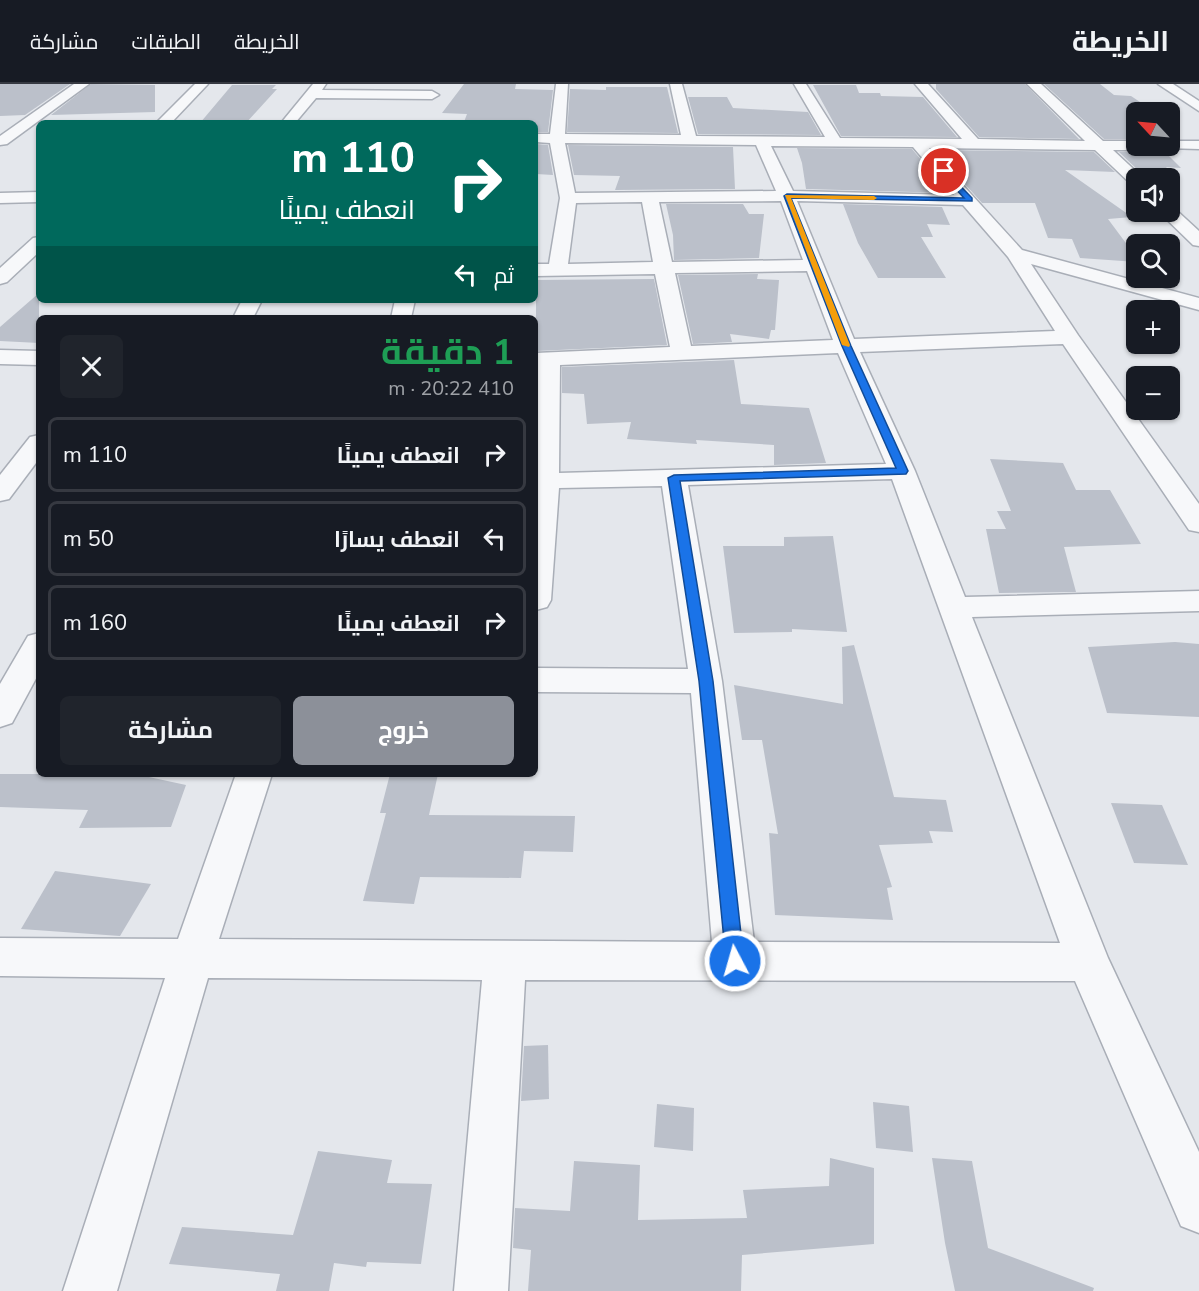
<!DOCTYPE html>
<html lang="ar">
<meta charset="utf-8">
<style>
:root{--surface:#171b24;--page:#20242c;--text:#f1f3f6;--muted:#9ea1a6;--line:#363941;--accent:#8c9099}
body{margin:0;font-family:"Nunito Sans",Cairo,sans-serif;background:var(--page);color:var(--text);direction:rtl;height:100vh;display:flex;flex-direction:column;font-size:22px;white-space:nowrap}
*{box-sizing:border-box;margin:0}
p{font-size:20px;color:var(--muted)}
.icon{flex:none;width:33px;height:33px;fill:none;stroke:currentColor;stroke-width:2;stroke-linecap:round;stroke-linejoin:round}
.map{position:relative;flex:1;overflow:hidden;direction:ltr}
.details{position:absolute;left:36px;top:231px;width:502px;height:462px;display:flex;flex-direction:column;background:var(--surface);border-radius:9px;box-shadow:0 2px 4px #0004;direction:rtl}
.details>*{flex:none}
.banner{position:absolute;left:36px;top:36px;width:502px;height:183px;border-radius:9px;box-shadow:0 2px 4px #0004;direction:rtl;background:#00695c;color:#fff;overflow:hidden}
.needle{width:39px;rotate:296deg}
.controls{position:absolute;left:1126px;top:18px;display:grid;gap:12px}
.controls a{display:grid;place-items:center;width:54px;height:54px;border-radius:9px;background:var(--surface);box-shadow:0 2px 4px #0004;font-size:30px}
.pin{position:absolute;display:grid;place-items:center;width:51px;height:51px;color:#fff;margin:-26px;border:3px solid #fff;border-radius:50%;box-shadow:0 2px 6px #0007}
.me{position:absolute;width:66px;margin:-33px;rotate:354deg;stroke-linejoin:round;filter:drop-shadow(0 0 4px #0008)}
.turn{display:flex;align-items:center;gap:21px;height:126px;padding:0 24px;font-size:27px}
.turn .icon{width:78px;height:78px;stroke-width:2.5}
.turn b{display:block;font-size:42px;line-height:51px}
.then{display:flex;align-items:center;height:57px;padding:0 24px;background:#0003;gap:12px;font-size:22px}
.round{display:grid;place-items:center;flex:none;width:63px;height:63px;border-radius:9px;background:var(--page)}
.summary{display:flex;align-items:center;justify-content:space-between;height:102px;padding:0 24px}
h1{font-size:36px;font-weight:700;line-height:45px;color:#1e9e55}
.button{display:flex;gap:12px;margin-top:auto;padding:12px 24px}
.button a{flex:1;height:69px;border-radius:9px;background:var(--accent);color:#fff;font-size:24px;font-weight:700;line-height:69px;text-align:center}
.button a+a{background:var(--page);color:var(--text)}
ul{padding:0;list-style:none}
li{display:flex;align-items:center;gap:18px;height:75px;margin:0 12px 9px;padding:0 12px;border:3px solid var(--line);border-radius:9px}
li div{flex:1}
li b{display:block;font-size:22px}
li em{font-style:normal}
header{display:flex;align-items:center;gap:36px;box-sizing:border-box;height:84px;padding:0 30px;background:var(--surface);border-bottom:2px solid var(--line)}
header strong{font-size:28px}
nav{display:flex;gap:33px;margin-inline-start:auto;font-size:21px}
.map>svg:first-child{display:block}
.building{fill:#bbc0ca}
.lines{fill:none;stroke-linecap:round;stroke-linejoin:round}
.street-casing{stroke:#a9aeb7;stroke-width:3}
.street{fill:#f7f8fa;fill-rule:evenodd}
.route{fill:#1a73e8;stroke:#114b97;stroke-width:1.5}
.slow{fill:#f59e0b}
</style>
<header>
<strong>الخريطة</strong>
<nav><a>الخريطة</a><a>الطبقات</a><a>مشاركة</a></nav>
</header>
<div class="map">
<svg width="1199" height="1207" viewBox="0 0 1199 1207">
<rect width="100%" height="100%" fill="#e4e7ec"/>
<!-- building -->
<g class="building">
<polygon points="0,0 70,0 25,31 0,32"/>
<polygon points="91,0 155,1 155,28 51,31"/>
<polygon points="464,0 516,0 515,5 553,6 548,48 536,48 536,39 464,38 467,30 442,29"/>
<polygon points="936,0 1025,0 1079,55 979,53 936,5"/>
<polygon points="1044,0 1100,0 1114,11 1131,12 1155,28 1137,28 1137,55 1104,55"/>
<polygon points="232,1 276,1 272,5 277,5 246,39 200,39"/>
<polygon points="813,1 856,1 859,9 880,9 881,12 923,13 957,53 841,52"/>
<polygon points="606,3 667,3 678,49 567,48 570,5 606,6"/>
<polygon points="688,13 727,13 733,24 808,28 821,51 698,50"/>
<polygon points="536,60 548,61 553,91 536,90"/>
<polygon points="568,61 733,63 735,105 615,106 620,92 574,91"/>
<polygon points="1155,62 1159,62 1181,84 1166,83 1172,89 1141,89 1119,68 1146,68"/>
<polygon points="797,64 912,65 949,109 806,105 802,79"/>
<polygon points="934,66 1094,68 1115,88 1065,86 1132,133 1108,135 1137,174 1137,178 1080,174 1072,155 1048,154 1035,119 982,119"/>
<polygon points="666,120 743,120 749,130 764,130 759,174 674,176 673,151"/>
<polygon points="843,120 942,123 950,141 927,140 933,153 921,153 946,194 878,194 858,159"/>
<polygon points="758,190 757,195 779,196 775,246 771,246 769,255 730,250 732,258 693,260 678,191"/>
<polygon points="654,195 667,261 536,267 536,196"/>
<polygon points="39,209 39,259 0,257 0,243"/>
<polygon points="734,276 741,320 809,324 826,379 774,381 774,361 696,356 697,360 627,355 631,338 587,340 584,310 562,309 562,283"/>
<polygon points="990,375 1063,379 1076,406 1110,406 1141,460 1064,463 1076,508 999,509 986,445 1006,445 997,427 1011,427"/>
<polygon points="833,452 847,548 792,545 792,548 734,549 723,462 784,462 784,453"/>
<polygon points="1175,558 1199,560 1199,633 1107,629 1088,563"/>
<polygon points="854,561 894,713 946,716 953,748 929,747 933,759 879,761 892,803 887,804 893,836 775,831 769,749 778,750 762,656 742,656 734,601 843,620 842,563"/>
<polygon points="0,690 135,690 186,701 171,743 79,744 88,726 0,723"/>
<polygon points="390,690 438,690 429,731 575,732 573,768 524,767 521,794 420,793 414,820 363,817 386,729 380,729"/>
<polygon points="1111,719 1162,721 1188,781 1134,779"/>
<polygon points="55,787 151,800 120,852 21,845"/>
<polygon points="548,961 549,1015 521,1017 524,962"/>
<polygon points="873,1018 909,1022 913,1068 876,1064"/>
<polygon points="657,1020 694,1024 693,1067 654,1063"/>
<polygon points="318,1067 392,1076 387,1099 432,1100 421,1180 367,1178 366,1183 334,1179 329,1207 276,1207 280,1190 169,1180 182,1143 293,1151"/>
<polygon points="830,1074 874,1084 874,1160 742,1171 741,1207 528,1207 531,1166 513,1164 515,1124 570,1127 574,1077 640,1081 638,1136 747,1134 743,1106 829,1102"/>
<polygon points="932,1074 972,1077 988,1164 1094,1204 1093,1207 955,1207 945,1159"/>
</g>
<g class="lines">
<!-- street casing -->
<g class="street-casing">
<g id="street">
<polygon points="74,0 89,0 7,60 0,61 0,52"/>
<polygon points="195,0 208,0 171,39 156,39"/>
<polygon points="313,0 326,0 322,6 432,7 439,11 432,15 316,14 295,39 281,39"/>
<path d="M556,0h12l-3,50 116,1 -11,-51h12l14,52 129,1 -31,-53h12l34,54 122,1 -47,-55h13l50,55 107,2 -58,-57h14l62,57h34v5h16l-7,4h-33l30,28h-6v8l-6,-2 -36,-34 -166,-2 93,102 177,48v12l-168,-46 47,71 121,169v28l-10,-2 -126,-186 -203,8 55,119 50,126 234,-6v20l-227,6 136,341 91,194v81l-18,-7 -106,-245 -550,-1 -17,311h-54l28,-311 -274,-2 -91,313h-54l102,-313 -165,-2v-38l178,1 58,-165h36l-53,165 493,3 -21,-249 -155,-1v-24l152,1 -26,-183 -103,2 -8,112 -4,7 -11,3 2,-244 -2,-1v-12l134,-6 -15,-73 -119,2v-12h13l11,-66 -10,-55 -14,-1v-8h14zM565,59l191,2 20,46 -201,2zM771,62l142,1 41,48 -161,-4zM781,117l22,59 -131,2 -13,-60zM797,117l166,4 45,52 47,74 -201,8zM642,118l11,60 -85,2 8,-61zM807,187l26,69 -142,6 -16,-73zM838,269l48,111 -327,9 1,-108zM892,395l168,464 -306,-1 -32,-261 -34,-196z"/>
<polygon points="1158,0 1173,0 1199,17 1199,27"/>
<polygon points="1170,57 1199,57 1199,65 1165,64 1163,62 1170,62"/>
<polygon points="39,108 39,118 0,119 0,109"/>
<polygon points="1170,123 1174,124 1199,147 1199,162 1193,161 1159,128 1170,128"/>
<polygon points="39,153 39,168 7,198 0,200 0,184 33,154"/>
<polygon points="242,216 262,216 253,234 233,234"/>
<polygon points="395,216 415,216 411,234 391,234"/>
<polygon points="0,266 39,267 39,281 0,280"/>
<polygon points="39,351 39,375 9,415 0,417 0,391 30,353"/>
<polygon points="39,549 39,589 12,639 0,643 0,600 28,552"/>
</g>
</g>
<!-- street -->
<use href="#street" class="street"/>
</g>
<!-- route -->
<polygon class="route" points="944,85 972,114 972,117 791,114 851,262 908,387 906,390 680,397 713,597 744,877 741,882 735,885 729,882 726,877 699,597 668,394 674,391 896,384 842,262 784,112 787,110 964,114 941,89"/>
<!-- slow -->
<polygon class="slow" points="785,111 874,112 877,114 874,116 791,114 850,261 849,263 842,261"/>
</svg>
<div class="controls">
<a><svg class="needle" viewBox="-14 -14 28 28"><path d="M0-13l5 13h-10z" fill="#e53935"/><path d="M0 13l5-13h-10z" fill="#9ea1a6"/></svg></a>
<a><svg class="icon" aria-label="sound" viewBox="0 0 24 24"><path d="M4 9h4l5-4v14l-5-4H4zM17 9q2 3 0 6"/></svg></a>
<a><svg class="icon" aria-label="search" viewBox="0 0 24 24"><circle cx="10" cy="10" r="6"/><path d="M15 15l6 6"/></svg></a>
<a>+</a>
<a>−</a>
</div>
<div class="pin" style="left:944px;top:87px;background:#d93025"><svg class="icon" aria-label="arrive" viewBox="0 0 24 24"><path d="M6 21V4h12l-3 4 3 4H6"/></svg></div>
<svg class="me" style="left:735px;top:877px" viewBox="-20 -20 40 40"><circle r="17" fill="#1a73e8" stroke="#fff" stroke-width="3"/><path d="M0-11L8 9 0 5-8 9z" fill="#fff"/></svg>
<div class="banner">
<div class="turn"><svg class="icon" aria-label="right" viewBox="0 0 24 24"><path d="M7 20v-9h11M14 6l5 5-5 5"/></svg><div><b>110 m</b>انعطف يمينًا</div></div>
<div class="then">ثم<svg class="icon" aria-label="left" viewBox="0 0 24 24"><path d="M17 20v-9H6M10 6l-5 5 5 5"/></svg></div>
</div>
<section class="details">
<div class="summary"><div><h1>1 دقيقة</h1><p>410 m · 20:22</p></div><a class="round"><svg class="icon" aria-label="close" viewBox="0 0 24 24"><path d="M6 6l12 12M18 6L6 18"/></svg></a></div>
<ul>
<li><svg class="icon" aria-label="right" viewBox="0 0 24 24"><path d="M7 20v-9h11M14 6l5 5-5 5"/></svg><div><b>انعطف يمينًا</b></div><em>110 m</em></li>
<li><svg class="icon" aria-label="left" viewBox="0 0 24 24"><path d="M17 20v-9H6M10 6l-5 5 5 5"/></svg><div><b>انعطف يسارًا</b></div><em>50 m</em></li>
<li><svg class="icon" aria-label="right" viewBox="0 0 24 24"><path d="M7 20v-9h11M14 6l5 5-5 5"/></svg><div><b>انعطف يمينًا</b></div><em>160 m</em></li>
</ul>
<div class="button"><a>خروج</a><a>مشاركة</a></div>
</section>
</div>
